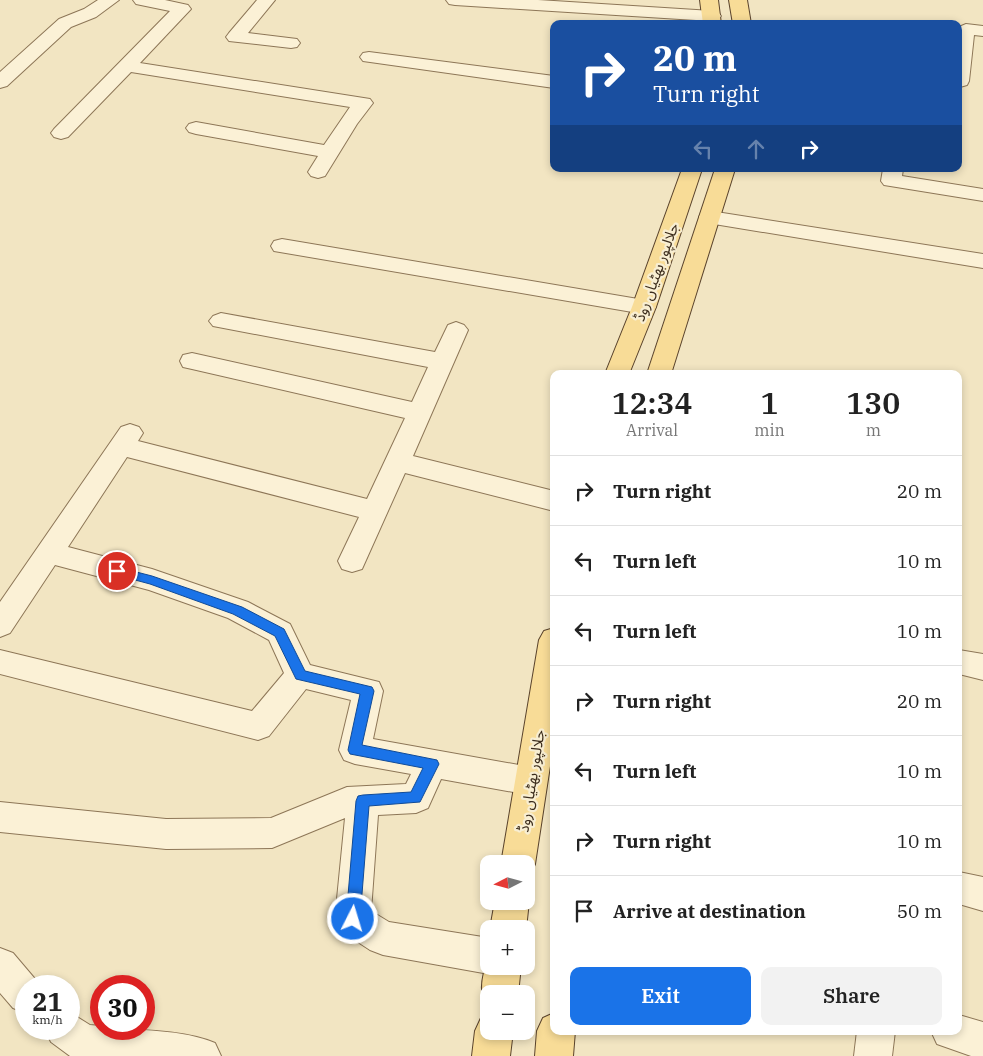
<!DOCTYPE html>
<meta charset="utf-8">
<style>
:root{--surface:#fff;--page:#f2f2f2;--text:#222;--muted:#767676;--line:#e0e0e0;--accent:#1a73e8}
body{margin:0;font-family:"IBM Plex Serif","Noto Sans Arabic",serif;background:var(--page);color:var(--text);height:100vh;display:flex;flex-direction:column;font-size:19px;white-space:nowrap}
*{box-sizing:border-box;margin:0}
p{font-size:16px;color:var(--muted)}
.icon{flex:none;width:28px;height:28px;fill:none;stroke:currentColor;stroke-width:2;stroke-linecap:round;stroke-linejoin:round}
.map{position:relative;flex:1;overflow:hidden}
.panel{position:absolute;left:550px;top:370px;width:412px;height:665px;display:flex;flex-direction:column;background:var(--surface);border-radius:10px;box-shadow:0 2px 8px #0003}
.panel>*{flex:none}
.top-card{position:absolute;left:550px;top:20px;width:412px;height:152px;border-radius:10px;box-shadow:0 2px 8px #0003;background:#1a4fa0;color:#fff;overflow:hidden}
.needle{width:32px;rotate:264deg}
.buttons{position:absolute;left:480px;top:855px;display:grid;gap:10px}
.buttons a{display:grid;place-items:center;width:55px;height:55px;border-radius:10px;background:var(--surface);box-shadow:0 2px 8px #0003;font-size:25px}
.speed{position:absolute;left:15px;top:975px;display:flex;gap:10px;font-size:25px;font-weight:700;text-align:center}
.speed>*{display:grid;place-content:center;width:65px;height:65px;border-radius:50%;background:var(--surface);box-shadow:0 2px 8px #0003;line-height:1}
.speed small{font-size:12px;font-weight:400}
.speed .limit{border:8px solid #d22;background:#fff;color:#111}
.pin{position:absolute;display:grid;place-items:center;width:42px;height:42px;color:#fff;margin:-21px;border:2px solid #fff;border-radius:50%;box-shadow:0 1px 5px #0007}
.me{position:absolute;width:55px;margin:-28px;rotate:5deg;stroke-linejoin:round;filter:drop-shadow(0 0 4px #0008)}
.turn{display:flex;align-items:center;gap:18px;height:105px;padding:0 20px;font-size:22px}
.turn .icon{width:65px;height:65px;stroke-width:2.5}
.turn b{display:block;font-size:35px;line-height:42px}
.lanes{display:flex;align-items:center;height:48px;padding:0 20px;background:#0003;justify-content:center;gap:25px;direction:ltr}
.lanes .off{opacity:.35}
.eta{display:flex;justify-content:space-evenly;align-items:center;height:85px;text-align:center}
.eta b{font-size:30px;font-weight:600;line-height:35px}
.cta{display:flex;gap:10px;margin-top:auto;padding:10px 20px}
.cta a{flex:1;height:58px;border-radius:10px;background:var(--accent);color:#fff;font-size:20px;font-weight:600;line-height:58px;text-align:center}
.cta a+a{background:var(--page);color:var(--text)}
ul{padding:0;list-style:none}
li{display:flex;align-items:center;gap:15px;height:70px;padding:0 20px;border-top:1px solid var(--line)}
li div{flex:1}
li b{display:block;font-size:19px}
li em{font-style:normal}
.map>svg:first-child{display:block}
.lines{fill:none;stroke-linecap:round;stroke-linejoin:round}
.minor-casing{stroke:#8d7657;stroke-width:2}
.primary-casing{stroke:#5a432c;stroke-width:2}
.minor{fill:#fbf1d6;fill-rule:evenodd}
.primary{fill:#f8dc97;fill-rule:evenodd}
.route{fill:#1a73e8;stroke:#114b97}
.labels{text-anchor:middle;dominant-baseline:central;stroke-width:4.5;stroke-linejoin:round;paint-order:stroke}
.street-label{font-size:15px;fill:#3c2d1d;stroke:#f8eed2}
</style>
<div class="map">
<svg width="983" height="1056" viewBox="0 0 983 1056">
<rect width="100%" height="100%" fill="#f2e5c2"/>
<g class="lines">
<!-- minor casing -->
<g class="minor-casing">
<g id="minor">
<polygon points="98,0 119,0 96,17 71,27 7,86 0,88 0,72 59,19 84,9"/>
<polygon points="133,0 165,0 188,5 191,9 140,63 370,99 373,103 357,124 325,176 318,178 311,176 308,172 318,156 196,134 189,132 186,128 189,124 196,122 324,145 350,107 131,72 68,137 61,139 54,137 51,133 54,129 170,11 136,4"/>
<polygon points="257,0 275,0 248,33 297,39 300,43 297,47 291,48 229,41 226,37 229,33"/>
<polygon points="446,0 538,0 712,11 718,12 721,16 718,20 712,21 455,5 449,4"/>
<polygon points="966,24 983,26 983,36 974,35 969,81 967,85 960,87 959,27"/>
<polygon points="369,52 554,76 554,88 363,61 360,57 363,53"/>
<polygon points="883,169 903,169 902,176 983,189 983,201 884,185 881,181"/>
<polygon points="710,211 983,254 983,268 702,222 699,217 702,212"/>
<polygon points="282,239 644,300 652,302 656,307 652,312 644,314 274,251 271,246 274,241"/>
<polygon points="221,313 435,352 448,325 456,322 464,325 468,330 413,456 554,491 554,511 405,473 362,569 352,572 342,569 338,561 359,517 127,457 68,547 152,569 248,602 290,624 310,665 379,682 383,691 373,739 530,767 541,771 546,781 541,791 530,795 441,779 428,808 416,813 378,815 371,911 389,922 489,938 489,966 503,966 502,969 489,974 383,955 370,950 341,931 335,919 345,818 272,848 166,849 0,832 0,802 166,819 271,818 347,787 406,784 411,774 355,764 344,760 339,750 351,700 306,689 269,736 258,740 0,674 0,650 252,711 284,673 269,640 228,618 149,590 55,565 10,633 0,637 0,602 121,427 130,424 139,427 143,433 138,441 367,499 405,418 192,369 183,367 180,361 183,355 192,353 412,402 428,367 213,326 209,321 213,316"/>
<polygon points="959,650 983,654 983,680 959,674"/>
<polygon points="959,872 983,877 983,911 959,904"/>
<polygon points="0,948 13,953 41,986 26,986 26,1013 13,1008 0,993"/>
<path d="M69,1012l21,13 11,1v3c33,0 85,1 114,14l6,13h-151l-19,-14 -6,-13h24z"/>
<polygon points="959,1015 983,1022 983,1056 971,1056 937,1044 931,1031 959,1031"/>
<polygon points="857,1031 895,1031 892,1056 854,1056"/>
</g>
</g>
<!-- primary casing -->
<g class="primary-casing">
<g id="primary">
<polygon points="700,0 718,0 721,24 703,24"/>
<polygon points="729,0 747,0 751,24 733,24"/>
<polygon points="682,169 702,169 656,307 629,374 605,374 632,307"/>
<polygon points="715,169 735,169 671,374 647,374"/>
<polygon points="554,628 554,740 535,864 530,875 526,877 526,864 501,864 539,640 544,631"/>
<polygon points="526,894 529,901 526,929 490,929 495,901 526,901"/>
<path d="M489,957v9h32l-3,28h-29v14c-12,-13 -6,-36 0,-51z"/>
<polygon points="554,1013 554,1031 575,1031 573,1056 535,1056 537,1031 543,1018"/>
<polygon points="489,1014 489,1031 513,1031 510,1056 472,1056 475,1031 481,1018"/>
</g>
</g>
<!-- minor -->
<use href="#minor" class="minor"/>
<!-- primary -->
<use href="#primary" class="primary"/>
</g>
<!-- route -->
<polygon class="route" points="117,567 152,576 242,607 284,629 305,671 372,687 374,691 362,745 437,760 439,764 420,802 369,806 360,919 358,924 353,926 348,924 346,919 356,801 358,796 363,795 411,792 423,768 350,754 348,750 360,694 296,679 275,636 233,614 150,584 113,574 112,571"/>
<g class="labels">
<!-- street labels -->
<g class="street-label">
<text transform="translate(656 272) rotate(-70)">جلالپور بھٹیاں روڈ</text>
<text transform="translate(531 781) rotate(-81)">جلالپور بھٹیاں روڈ</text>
</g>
</g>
</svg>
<div class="buttons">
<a><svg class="needle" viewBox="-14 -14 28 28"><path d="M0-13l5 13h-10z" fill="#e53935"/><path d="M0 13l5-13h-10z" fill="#767676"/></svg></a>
<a>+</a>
<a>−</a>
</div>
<div class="speed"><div>21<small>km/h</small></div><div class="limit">30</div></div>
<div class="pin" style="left:117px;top:571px;background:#d93025"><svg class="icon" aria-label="arrive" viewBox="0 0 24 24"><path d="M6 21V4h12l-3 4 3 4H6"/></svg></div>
<svg class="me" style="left:353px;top:919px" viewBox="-20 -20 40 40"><circle r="17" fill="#1a73e8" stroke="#fff" stroke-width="3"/><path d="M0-11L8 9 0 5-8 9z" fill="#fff"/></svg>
<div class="top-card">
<div class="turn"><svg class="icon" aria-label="right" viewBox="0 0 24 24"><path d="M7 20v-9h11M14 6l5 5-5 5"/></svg><div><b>20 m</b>Turn right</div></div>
<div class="lanes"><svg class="icon off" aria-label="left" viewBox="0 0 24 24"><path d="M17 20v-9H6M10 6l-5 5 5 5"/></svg><svg class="icon off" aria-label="ahead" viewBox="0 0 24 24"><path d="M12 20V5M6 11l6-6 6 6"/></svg><svg class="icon" aria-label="right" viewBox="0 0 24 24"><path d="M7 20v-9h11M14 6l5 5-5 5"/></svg></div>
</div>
<section class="panel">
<div class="eta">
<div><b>12:34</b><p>Arrival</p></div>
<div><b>1</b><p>min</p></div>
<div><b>130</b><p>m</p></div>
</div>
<ul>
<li><svg class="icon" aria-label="right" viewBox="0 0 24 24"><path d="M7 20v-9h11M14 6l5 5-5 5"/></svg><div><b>Turn right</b></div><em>20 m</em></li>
<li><svg class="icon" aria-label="left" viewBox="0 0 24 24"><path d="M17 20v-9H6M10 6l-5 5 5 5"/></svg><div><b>Turn left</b></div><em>10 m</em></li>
<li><svg class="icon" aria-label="left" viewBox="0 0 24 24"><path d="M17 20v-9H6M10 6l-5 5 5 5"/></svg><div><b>Turn left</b></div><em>10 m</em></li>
<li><svg class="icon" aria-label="right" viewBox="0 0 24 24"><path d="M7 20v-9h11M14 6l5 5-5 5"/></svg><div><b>Turn right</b></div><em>20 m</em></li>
<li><svg class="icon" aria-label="left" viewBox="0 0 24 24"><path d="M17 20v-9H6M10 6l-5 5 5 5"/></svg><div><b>Turn left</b></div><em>10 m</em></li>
<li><svg class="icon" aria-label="right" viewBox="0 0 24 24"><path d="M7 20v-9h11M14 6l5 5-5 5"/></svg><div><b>Turn right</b></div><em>10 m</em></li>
<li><svg class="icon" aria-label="arrive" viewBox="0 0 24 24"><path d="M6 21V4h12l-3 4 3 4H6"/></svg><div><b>Arrive at destination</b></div><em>50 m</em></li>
</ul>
<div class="cta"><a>Exit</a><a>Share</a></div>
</section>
</div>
